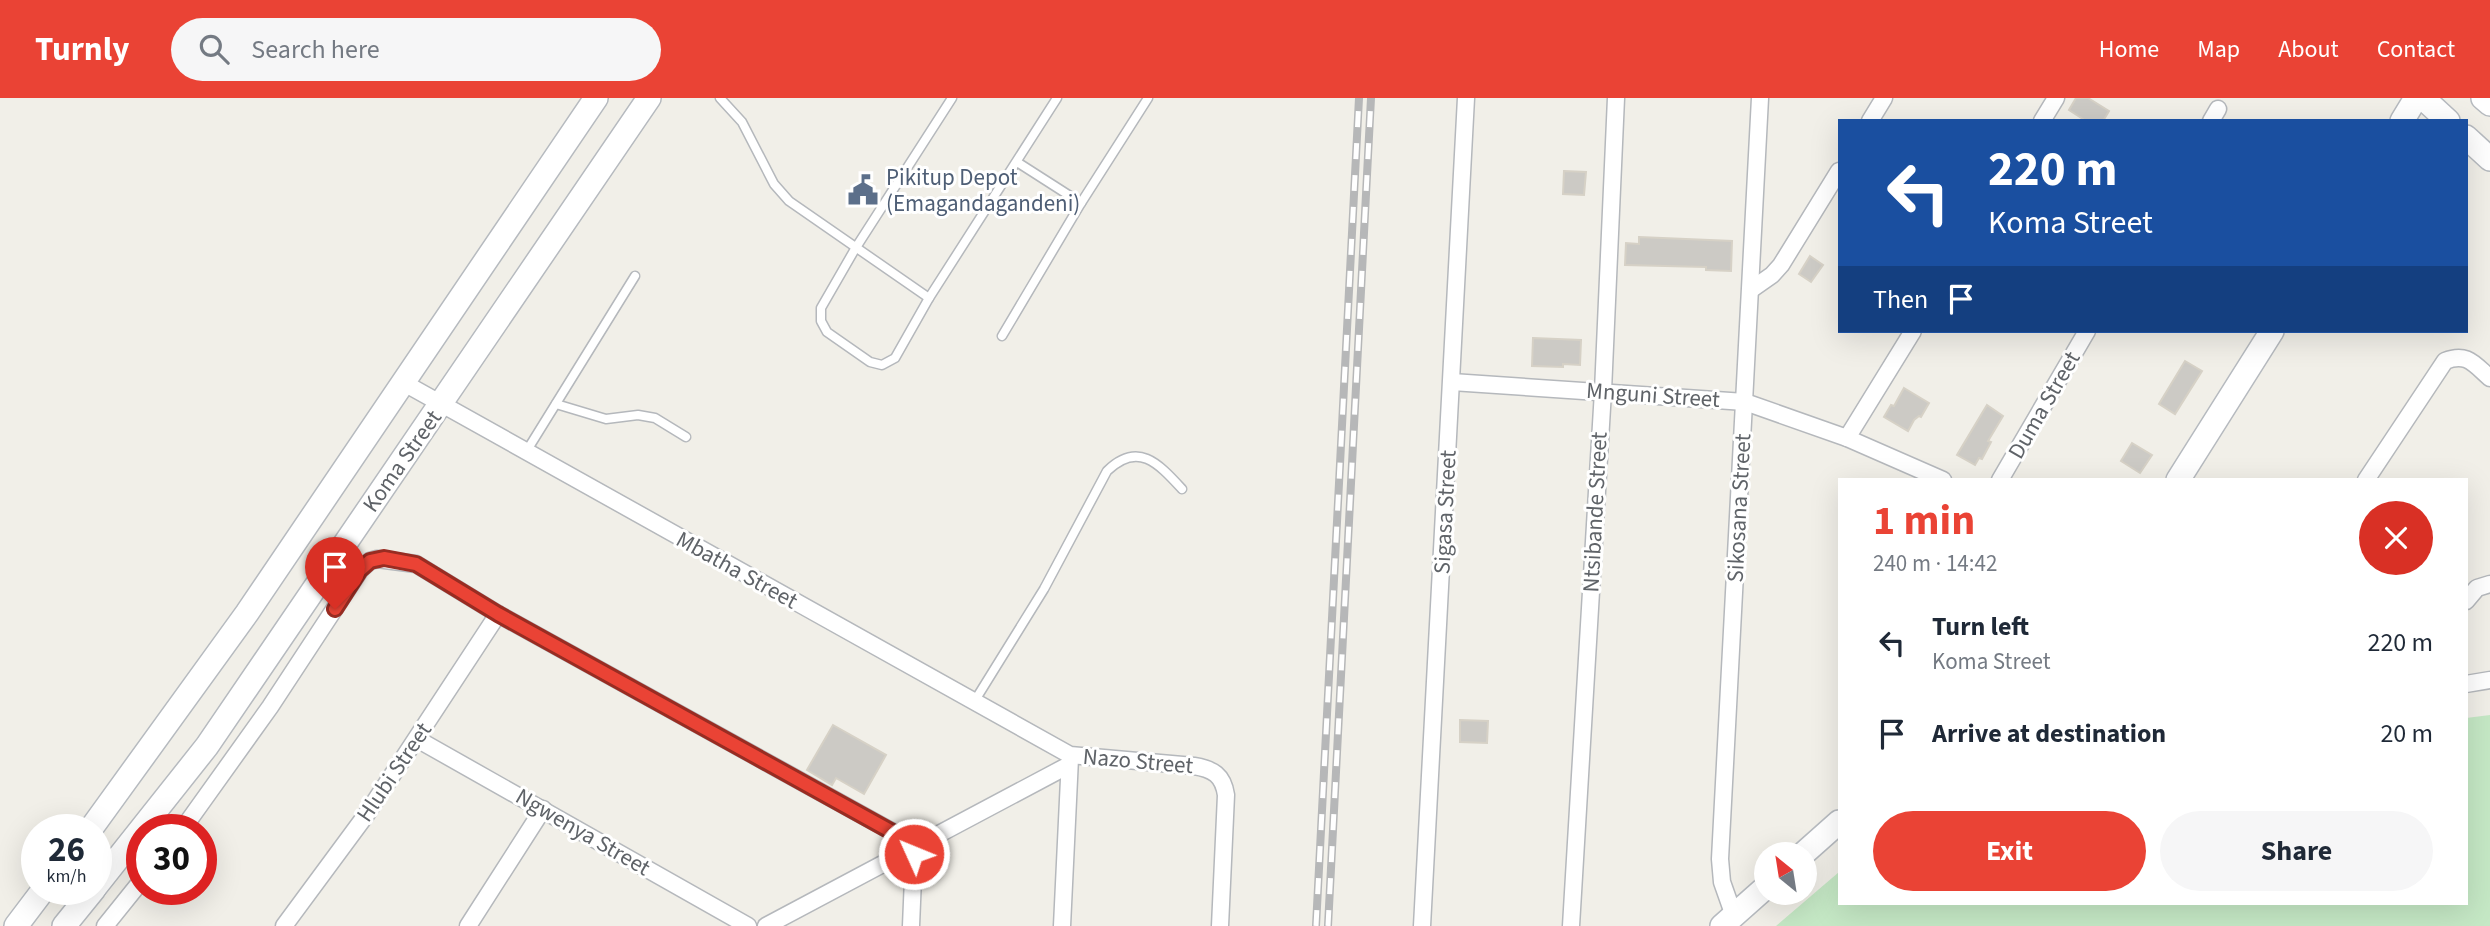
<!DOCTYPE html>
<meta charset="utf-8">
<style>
:root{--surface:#fff;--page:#f6f6f7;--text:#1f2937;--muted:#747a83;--accent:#ea4335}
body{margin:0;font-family:"Source Sans 3",sans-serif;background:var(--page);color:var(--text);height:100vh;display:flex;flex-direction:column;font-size:26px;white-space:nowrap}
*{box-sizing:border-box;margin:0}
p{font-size:23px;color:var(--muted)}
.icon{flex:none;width:38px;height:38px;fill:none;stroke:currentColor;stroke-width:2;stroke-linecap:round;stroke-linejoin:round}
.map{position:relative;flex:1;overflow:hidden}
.side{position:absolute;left:1838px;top:380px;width:630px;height:427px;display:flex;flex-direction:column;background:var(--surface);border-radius:0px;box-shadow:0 7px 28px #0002}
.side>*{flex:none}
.banner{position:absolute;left:1838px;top:21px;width:630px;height:214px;border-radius:0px;box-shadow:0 7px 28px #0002;background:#1a4fa0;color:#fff;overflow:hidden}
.needle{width:46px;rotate:330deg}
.fabs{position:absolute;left:1754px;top:744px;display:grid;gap:14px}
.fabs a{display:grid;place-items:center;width:63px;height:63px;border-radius:50%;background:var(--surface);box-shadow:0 7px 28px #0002;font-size:35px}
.speed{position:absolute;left:21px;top:716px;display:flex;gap:14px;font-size:35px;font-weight:700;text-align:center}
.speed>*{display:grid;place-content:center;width:91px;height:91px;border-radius:50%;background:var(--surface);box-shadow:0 7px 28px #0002;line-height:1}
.speed small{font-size:18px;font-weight:400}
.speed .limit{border:10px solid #d22;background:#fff;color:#111}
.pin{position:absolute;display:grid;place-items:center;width:60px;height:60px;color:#fff;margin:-72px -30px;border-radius:50% 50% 50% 0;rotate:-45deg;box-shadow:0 0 7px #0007}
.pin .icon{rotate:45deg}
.me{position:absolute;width:77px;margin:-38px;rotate:314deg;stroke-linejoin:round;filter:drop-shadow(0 0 5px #0008)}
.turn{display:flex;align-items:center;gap:24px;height:147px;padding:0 35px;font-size:32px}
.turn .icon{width:91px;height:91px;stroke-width:2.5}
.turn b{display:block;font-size:49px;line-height:60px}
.then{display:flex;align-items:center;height:66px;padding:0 35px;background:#0003;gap:14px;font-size:26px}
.round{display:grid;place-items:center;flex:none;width:74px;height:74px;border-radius:37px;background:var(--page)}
.headline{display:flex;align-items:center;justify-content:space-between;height:119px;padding:0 35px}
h1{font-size:42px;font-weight:700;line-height:52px;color:var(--accent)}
.primary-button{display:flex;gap:14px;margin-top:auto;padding:14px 35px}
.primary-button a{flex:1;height:80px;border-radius:42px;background:var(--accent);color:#fff;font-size:28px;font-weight:700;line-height:80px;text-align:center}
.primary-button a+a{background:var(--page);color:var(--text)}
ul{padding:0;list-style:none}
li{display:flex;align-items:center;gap:21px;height:91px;padding:0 35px}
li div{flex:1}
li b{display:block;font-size:26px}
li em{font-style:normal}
header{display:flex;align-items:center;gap:42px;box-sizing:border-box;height:98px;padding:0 35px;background:var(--accent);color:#fff}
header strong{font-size:33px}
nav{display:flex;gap:38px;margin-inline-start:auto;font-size:24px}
.search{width:490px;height:63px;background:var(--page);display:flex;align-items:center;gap:18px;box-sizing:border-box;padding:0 24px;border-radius:38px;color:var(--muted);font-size:26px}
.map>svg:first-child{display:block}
.green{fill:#c5e8c5}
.building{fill:#cccac5;stroke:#d6d1c6;stroke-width:2}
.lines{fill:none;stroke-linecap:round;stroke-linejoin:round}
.lane-casing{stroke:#b5b8bc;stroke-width:11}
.street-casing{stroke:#b5b8bc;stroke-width:19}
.secondary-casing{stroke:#b6babf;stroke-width:26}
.lane{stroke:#fff;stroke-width:8}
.street{stroke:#fff;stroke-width:16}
.secondary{stroke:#fff;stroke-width:23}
.rail-casing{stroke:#b6b7b8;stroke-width:8}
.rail{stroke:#fff;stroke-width:5;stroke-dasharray:16;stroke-linecap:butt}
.route-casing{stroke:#982c22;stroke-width:18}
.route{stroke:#ea4335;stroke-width:12}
.labels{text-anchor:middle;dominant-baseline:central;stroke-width:6;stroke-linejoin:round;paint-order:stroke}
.service-label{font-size:23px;fill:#4e5e75;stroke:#fff;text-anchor:start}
.street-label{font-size:23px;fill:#5f6368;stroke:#fff}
</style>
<header>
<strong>Turnly</strong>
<div class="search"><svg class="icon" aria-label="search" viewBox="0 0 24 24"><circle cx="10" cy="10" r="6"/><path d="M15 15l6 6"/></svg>Search here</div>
<nav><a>Home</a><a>Map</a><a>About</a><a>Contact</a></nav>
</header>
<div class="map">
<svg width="2490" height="828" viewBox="0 0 2490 828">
<rect width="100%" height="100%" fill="#f1efe8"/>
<!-- green -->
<polygon class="green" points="2490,617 2490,828 1776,828 1839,774 1839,805 2466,805 2466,620"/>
<!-- building -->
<g class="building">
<polygon points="2076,0 2088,0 2109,13 2103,23 2086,23 2069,12"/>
<polygon points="1564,73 1586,74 1584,97 1563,96"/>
<polygon points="1639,139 1732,143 1731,173 1706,172 1706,169 1625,167 1626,145 1639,146"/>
<polygon points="1810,158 1823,167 1811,184 1799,176"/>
<polygon points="1533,240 1581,242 1580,267 1563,266 1563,269 1532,268"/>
<polygon points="2185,263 2202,273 2175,316 2159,306"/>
<polygon points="1904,290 1929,305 1921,319 1919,318 1914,322 1908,333 1884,319 1891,307 1894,308"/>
<polygon points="1987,307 2003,318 1988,343 1991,344 1982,361 1979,360 1975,367 1957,357"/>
<polygon points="2132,345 2152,357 2140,375 2121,363"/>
<polygon points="1460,622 1488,623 1487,645 1460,644"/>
<polygon points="833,627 886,657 864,696 836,680 832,687 807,672"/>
</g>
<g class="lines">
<!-- lane casing -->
<g class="lane-casing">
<g id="lane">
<polyline points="720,0 742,24 774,86 789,103 929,200"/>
<polyline points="952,0 855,151 821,210 821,223 827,234 870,264 882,267 895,260 929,200 1057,0"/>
<polyline points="1081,105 1148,0"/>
<polyline points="1002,238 1081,105 1017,64"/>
<polyline points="556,306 606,321 638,317 655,320 686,339"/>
<polyline points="526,354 635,178"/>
<path d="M974,604l70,-113 63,-118c31,-30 51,-8 75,18"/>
</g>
</g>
<!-- street casing -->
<g class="street-casing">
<g id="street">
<polyline points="1870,23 1884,0"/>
<polyline points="2042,23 2056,0"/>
<polyline points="2211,23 2218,11"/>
<polyline points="1752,191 1772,177 1781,167 1839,73"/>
<polyline points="1452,284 1745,304 1847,340 1943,382"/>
<path d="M404,285l666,372 124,11c19,3 29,9 32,29l-6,131"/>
<polyline points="1847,340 1913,233"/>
<polyline points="2000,382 2087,233"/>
<path d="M2366,382l79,-119c22,-9 29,3 45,17"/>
<polyline points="2466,503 2477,490 2490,486"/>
<polyline points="2466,586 2490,582"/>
<polyline points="417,641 748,828"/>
<polyline points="182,732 270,609 360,472 370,463 377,461 416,466 498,516 900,738 912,749 914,756 911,828"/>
<polyline points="1734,818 1722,784 1720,761 1760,0"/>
<polyline points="105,828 142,782"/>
<polyline points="284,828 366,717 498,516"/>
<polyline points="468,828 543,711"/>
<polyline points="766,828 1069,667"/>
<polyline points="1062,828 1070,660"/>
<polyline points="1422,828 1466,0"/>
<polyline points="1571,828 1603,293 1616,0"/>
</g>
</g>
<!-- secondary casing -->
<g class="secondary-casing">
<g id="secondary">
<polyline points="2423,0 2448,23"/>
<polyline points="2483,0 2490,6"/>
<polyline points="2402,23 2416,0"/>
<polyline points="2466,39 2490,61"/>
<polyline points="2178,382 2272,233"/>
<polyline points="90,732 247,515 596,0"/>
<polyline points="1803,756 1839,724"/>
<polyline points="96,788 207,648 649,0"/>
<polyline points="16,828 44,791"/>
<polyline points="64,828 94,791"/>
<polyline points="1722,828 1766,789"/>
</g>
</g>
<!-- lane -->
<use href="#lane" class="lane"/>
<!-- street -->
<use href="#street" class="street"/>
<!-- secondary -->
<use href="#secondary" class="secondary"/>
<!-- rail casing -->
<g class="rail-casing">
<g id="rail">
<polyline points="1316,828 1359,0"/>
<polyline points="1328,828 1371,0"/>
</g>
</g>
<!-- rail -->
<use href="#rail" class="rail"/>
</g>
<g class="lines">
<!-- route casing -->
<g class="route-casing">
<polyline id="route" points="335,511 360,472 370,463 384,460 416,466 498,516 894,735 912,749 914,756"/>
</g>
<!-- route -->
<use href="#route" class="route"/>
</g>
<!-- icons -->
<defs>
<g id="civic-bare" transform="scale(2.415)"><path d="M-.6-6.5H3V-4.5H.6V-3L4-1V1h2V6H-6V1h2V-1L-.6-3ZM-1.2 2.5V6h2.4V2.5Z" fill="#5c6f8a" stroke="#fff" stroke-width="2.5" paint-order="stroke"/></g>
</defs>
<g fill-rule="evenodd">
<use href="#civic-bare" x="863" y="92"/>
</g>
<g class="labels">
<!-- service labels -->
<g class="service-label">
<text x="886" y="79">Pikitup Depot<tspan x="886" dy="26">(Emagandagandeni)</tspan></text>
</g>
<!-- street labels -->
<g class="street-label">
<text transform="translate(1653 297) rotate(4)">Mnguni Street</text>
<text transform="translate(2044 307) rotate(-60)">Duma Street</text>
<text transform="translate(402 363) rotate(-55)">Koma Street</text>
<text transform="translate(1739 410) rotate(-87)">Sikosana Street</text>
<text transform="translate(1445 414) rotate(-87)">Sigasa Street</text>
<text transform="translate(1595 414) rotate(-87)">Ntsibande Street</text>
<text transform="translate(737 472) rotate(29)">Mbatha Street</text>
<text transform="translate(1138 663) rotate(5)">Nazo Street</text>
<text transform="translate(394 674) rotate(-56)">Hlubi Street</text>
<text transform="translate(583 734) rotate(30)">Ngwenya Street</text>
</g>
</g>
</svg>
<div class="fabs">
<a><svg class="needle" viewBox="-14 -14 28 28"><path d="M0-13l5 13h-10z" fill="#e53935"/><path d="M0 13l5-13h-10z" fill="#747a83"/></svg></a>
</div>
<div class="speed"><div>26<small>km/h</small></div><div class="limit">30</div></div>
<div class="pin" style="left:335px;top:511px;background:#d93025"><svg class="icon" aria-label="arrive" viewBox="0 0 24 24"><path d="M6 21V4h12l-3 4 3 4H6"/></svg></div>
<svg class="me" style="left:914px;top:756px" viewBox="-20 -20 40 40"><circle r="17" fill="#ea4335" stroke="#fff" stroke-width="3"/><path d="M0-11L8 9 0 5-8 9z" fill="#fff"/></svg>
<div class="banner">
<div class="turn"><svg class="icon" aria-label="left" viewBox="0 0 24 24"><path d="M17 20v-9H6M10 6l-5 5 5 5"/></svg><div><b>220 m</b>Koma Street</div></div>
<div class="then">Then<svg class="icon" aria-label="arrive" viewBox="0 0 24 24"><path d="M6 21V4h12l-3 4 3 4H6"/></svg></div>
</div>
<section class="side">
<div class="headline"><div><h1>1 min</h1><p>240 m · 14:42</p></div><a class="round" style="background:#d93025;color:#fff"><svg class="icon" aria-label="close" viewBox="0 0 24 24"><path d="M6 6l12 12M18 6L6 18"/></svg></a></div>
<ul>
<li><svg class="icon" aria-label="left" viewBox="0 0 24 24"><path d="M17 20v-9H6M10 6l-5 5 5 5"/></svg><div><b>Turn left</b><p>Koma Street</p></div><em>220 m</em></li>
<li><svg class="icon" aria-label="arrive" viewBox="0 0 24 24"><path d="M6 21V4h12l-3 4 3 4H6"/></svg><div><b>Arrive at destination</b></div><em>20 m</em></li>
</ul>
<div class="primary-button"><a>Exit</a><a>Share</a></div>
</section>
</div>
